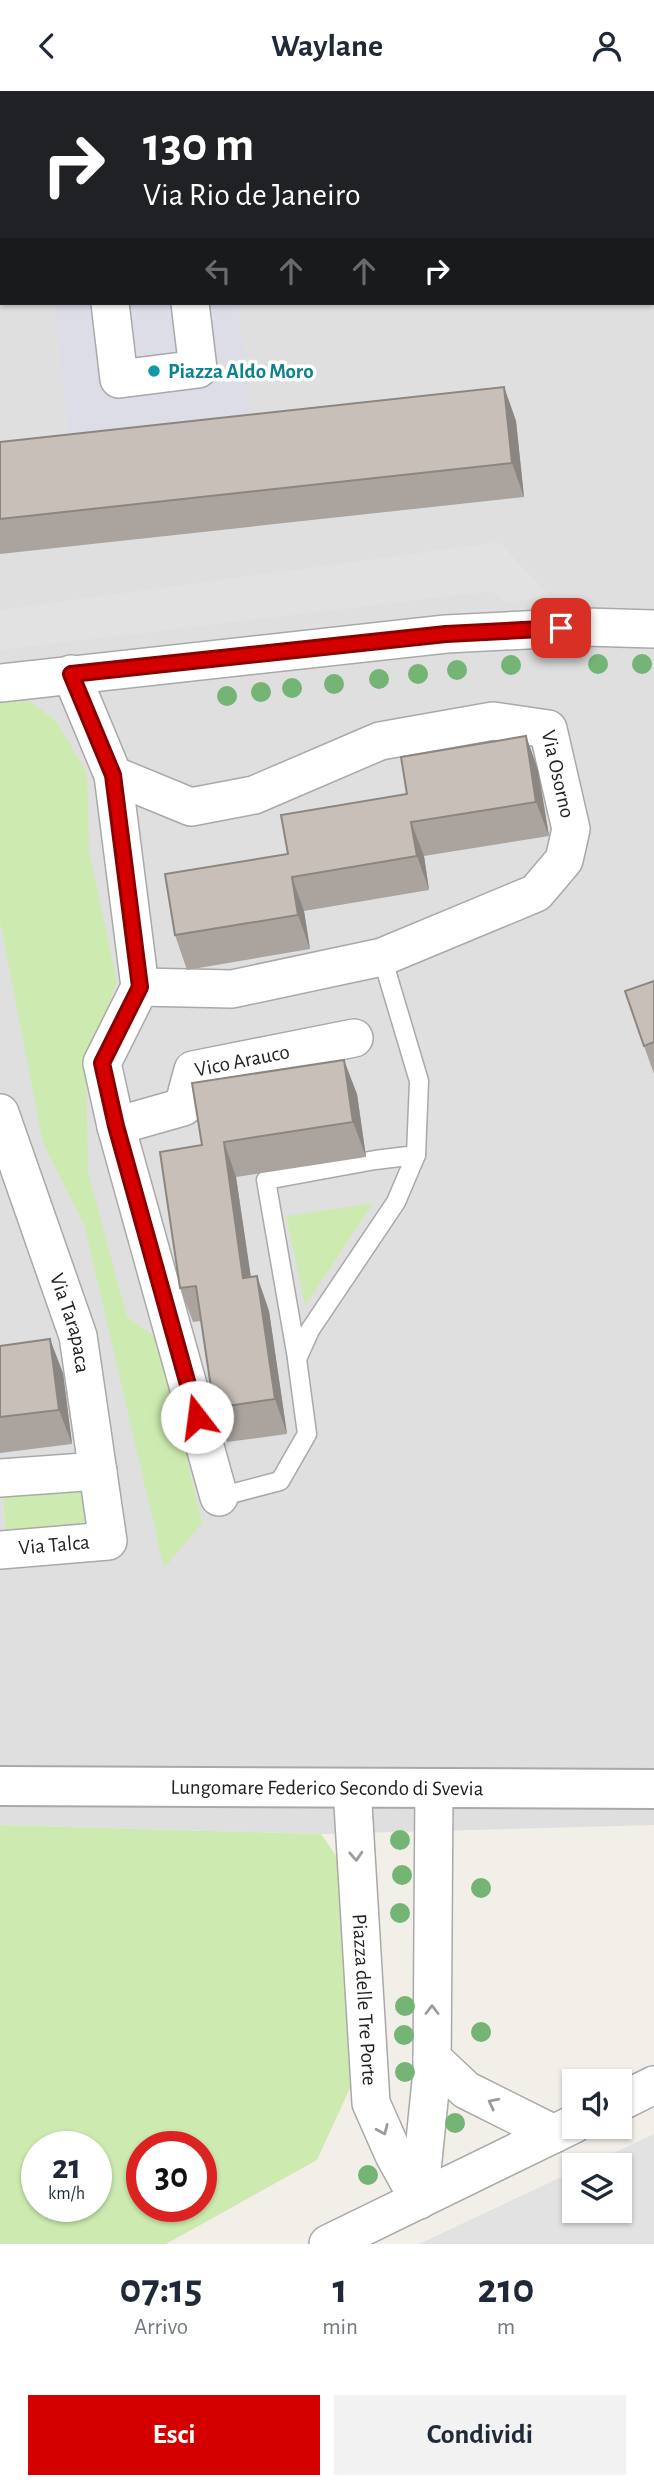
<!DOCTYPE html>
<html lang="it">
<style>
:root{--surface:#fff;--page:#f2f2f3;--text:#1f2937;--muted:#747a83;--accent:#d40000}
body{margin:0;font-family:"Alegreya Sans",sans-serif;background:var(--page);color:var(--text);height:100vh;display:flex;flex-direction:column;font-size:26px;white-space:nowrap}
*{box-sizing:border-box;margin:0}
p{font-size:23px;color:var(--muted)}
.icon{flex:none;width:38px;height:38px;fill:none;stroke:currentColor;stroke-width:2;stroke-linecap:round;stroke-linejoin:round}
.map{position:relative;height:2153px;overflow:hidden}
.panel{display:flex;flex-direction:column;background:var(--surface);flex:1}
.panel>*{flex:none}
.guide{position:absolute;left:0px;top:0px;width:654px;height:214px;box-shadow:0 2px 5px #0004;background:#202124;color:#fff;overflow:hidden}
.tools{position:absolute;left:562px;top:1978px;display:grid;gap:14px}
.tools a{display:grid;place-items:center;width:70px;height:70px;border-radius:0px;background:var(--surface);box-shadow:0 2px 5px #0004;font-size:35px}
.speed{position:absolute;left:21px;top:2040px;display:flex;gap:14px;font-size:35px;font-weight:700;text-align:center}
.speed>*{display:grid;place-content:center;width:91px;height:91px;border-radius:50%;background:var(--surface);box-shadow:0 2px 5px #0004;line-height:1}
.speed small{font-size:18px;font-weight:400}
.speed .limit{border:10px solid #d22;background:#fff;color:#111}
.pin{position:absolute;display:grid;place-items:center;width:60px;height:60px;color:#fff;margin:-30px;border-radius:14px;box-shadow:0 4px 10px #0006}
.me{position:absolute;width:77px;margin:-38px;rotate:345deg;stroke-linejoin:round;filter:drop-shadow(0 0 5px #0008)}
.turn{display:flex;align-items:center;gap:24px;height:147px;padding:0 28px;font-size:32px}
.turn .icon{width:91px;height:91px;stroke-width:2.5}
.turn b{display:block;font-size:49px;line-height:60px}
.lanes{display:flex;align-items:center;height:66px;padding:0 28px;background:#0003;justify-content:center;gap:35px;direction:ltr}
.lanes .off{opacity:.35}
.eta{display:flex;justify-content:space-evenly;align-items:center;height:119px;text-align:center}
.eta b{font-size:42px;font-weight:700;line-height:49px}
.button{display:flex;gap:14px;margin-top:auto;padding:14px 28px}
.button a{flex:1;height:80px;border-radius:0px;background:var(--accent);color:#fff;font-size:28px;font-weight:700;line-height:80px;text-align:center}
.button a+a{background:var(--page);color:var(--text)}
header{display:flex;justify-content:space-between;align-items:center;height:91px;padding:0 28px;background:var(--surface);font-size:32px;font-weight:700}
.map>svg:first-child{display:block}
.residential{fill:#e0dfdf;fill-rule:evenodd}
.grass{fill:#cdebb0;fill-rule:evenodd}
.parking{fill:#e2e2e2}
.plaza{fill:#dddde8}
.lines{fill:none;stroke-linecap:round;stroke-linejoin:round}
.service-casing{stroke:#a9a9a9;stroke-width:21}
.minor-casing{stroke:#a9a9a9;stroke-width:40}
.tertiary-casing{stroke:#a9a9a9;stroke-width:42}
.service{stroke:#fff;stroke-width:18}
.minor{stroke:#fff;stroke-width:37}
.tertiary{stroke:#fff;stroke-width:38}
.tree{fill:#74b475}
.wall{fill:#aba49e}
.shaded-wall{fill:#8b8681}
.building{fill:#c7bfb8;stroke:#8b8681;stroke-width:2}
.oneway{stroke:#9c9c9c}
.route-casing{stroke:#8a0000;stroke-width:18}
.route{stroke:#d40000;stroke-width:12}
.culture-dot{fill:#0f9aa8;stroke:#fff;stroke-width:2.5}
.labels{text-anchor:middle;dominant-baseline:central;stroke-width:7;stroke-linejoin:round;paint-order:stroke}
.culture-label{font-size:21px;font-weight:bold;fill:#0d838f;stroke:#fff;text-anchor:start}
.street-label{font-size:21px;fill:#222;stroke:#fff}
</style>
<header><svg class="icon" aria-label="back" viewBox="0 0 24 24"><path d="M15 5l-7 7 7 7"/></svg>Waylane<svg class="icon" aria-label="person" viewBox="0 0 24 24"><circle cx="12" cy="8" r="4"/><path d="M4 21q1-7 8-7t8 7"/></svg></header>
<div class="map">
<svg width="654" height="2153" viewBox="0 0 654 2153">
<rect width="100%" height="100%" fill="#f2efe9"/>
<!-- residential -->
<path class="residential" d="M0,0h654v1734l-333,9 -321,-9zM2,2h651v210h-651z"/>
<!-- grass -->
<g class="grass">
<polygon points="0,608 29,610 56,630 87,682 89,759 117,891 86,971 88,1081 127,1226 159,1249 202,1432 164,1477 84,1133 43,1052 0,830"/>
<polygon points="373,1112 305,1215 286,1125"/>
<polygon points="88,1397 91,1436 6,1444 3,1404"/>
<path d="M0,1734l321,9 22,32 8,220 -34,74 -151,84h-166zM37,2056h59v60h-59zM142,2056h59v60h-59z"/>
</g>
<!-- parking -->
<g class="parking">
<polygon points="499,451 551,506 505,511 492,500 0,559 0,519"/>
<polygon points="654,2043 654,2153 419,2153 574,2080 574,2119 620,2119 620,2074 588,2074"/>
</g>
<!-- plaza -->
<polygon class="plaza" points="54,212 238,212 255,359 69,348"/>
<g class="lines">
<!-- service casing -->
<g class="service-casing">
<g id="service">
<polyline points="297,1267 266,1089 375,1069 416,1064"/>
<polyline points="219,1406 280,1390 307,1343 297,1268 310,1239 396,1111 416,1064 419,990 382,866"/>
</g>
</g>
<!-- minor casing -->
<g class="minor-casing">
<g id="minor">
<polyline points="83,0 83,2"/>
<polyline points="163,0 163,2"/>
<polyline points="110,212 119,288 198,278 190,212"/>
<polyline points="71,583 113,684 140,896 102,972 116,1035 219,1406"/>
<polyline points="0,592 446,543 585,536 654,538"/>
<path id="s1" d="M113,684l78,32 63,-12 126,-54 113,-20 55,8 23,100 -7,31 -28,33 -154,64 -150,32 -92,-2"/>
<path id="s2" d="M0,1022l78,223 30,205 -108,9"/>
<path id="s3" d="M116,1035l67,-19 10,-37 161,-32"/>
<polyline points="0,1387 98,1380"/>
<path id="s4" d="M352,1697l19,315 23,52 25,45"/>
<polyline points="432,1967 466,1999 554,2043"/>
<polyline points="620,2011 654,1994"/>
<polyline points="419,2109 432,1980 434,1698"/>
<polyline points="328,2153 574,2033"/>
</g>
</g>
<!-- tertiary casing -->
<g class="tertiary-casing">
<g id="tertiary">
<path id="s5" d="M0,1695l654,3"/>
</g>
</g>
<!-- service -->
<use href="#service" class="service"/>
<!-- minor -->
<use href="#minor" class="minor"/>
<!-- tertiary -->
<use href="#tertiary" class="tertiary"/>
</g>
<!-- trees -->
<g class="tree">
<circle cx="598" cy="573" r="10"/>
<circle cx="642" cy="573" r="10"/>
<circle cx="511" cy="574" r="10"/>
<circle cx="457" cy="579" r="10"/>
<circle cx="418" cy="583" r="10"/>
<circle cx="379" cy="588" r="10"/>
<circle cx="334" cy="593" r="10"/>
<circle cx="292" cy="597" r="10"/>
<circle cx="261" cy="601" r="10"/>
<circle cx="227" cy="605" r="10"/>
<circle cx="400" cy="1749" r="10"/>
<circle cx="402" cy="1784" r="10"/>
<circle cx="481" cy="1797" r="10"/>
<circle cx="400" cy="1822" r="10"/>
<circle cx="405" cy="1915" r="10"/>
<circle cx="481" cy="1941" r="10"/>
<circle cx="404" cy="1944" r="10"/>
<circle cx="405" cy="1981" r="10"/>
<circle cx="455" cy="2032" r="10"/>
<circle cx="368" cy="2084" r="10"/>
</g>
<!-- wall -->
<g class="wall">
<polygon points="0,0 27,0 27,2 2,2 2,205 0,205"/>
<polygon points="458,0 541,0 541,2 459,2"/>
<polygon points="621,0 654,0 654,56 653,54 653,2 621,2"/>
<polygon points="504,296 516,330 524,406 0,463 0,351"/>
<polygon points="526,645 538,679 549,745 424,765 429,799 304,820 310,858 187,879 175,844 288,763"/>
<polygon points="654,890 654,983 644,955"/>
<polygon points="357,1003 366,1066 236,1086 251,1186 257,1185 269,1220 287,1343 227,1351 214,1317 201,1230 193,1231 180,1197 202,1054"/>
<polygon points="0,1255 63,1282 72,1353 0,1362"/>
</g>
<!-- shaded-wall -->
<g class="shaded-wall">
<polygon points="504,296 516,330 524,406 512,372"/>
<polygon points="526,645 538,679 549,745 536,711"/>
<polygon points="411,731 424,765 429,799 417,765"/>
<polygon points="292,786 304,820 310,858 298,824"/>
<polygon points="344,969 357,1003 366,1066 353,1031"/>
<polygon points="224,1051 236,1086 256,1222 243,1187"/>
<polygon points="257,1185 269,1220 287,1343 275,1308"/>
<polygon points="50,1248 63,1282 72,1353 59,1319"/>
</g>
<!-- building -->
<g class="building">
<polygon points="0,0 19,0 19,2 2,2 2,169 0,170"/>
<rect x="205" y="0" width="82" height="2"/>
<polygon points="628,0 654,0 654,42 653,40 653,2 629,2"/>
<polygon points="504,296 512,372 0,428 0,351"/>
<polygon points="526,645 536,711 411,731 417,765 292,786 298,824 175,844 165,783 288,763 281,724 407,703 401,666"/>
<polygon points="654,890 654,951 644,955 625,900"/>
<polygon points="344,969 353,1031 224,1051 243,1187 257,1185 275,1308 214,1317 196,1195 180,1197 160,1061 202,1054 192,992"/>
<polygon points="50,1248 59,1319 0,1326 0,1255"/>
</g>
<!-- one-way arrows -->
<defs><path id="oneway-chevron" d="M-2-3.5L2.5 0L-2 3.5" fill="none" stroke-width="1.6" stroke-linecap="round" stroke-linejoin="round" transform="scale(1.75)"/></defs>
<g class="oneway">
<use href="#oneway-chevron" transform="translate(356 1765) rotate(87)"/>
<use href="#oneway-chevron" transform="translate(432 1919) rotate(-90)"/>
<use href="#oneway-chevron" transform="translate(493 2012) rotate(-153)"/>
<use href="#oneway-chevron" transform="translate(383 2039) rotate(66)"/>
</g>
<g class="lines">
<!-- route casing -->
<g class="route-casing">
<polyline id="route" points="197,1326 116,1035 102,972 140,896 113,684 71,583 446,543 561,537"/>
</g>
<!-- route -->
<use href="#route" class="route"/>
</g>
<!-- markers -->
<circle class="culture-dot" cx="154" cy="280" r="7"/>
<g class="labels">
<!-- culture labels -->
<g class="culture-label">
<text x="168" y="280">Piazza Aldo Moro</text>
</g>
<!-- street labels -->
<g class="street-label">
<text stroke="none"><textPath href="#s1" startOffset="502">Via Osorno</textPath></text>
<text stroke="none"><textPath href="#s3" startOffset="158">Vico Arauco</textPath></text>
<text stroke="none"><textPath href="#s2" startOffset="222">Via Tarapaca</textPath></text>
<text transform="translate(54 1454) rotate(-5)">Via Talca</text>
<text stroke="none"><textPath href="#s5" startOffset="327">Lungomare Federico Secondo di Svevia</textPath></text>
<text stroke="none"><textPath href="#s4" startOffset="212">Piazza delle Tre Porte</textPath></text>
</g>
</g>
</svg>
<div class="tools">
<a><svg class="icon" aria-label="sound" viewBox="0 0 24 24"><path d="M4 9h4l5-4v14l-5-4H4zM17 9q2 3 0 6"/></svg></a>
<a><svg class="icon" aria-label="layers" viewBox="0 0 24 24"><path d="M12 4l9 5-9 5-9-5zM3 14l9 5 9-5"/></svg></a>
</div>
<div class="speed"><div>21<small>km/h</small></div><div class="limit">30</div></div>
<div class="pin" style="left:561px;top:537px;background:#d93025"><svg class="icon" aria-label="arrive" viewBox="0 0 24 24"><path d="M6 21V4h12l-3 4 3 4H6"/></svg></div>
<svg class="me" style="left:197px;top:1326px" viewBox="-20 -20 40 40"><circle r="19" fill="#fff"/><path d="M0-13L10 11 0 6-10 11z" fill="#d40000"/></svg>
<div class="guide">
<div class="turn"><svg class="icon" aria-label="right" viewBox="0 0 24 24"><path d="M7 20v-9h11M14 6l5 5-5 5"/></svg><div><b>130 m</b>Via Rio de Janeiro</div></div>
<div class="lanes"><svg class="icon off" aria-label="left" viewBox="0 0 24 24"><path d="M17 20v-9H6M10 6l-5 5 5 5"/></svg><svg class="icon off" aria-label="ahead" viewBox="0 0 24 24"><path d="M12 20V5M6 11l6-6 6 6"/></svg><svg class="icon off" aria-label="ahead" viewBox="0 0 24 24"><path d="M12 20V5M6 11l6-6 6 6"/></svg><svg class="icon" aria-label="right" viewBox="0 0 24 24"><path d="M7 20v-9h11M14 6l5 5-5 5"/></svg></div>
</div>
</div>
<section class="panel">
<div class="eta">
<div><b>07:15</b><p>Arrivo</p></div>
<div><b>1</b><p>min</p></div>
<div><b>210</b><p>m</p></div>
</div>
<div class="button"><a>Esci</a><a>Condividi</a></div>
</section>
